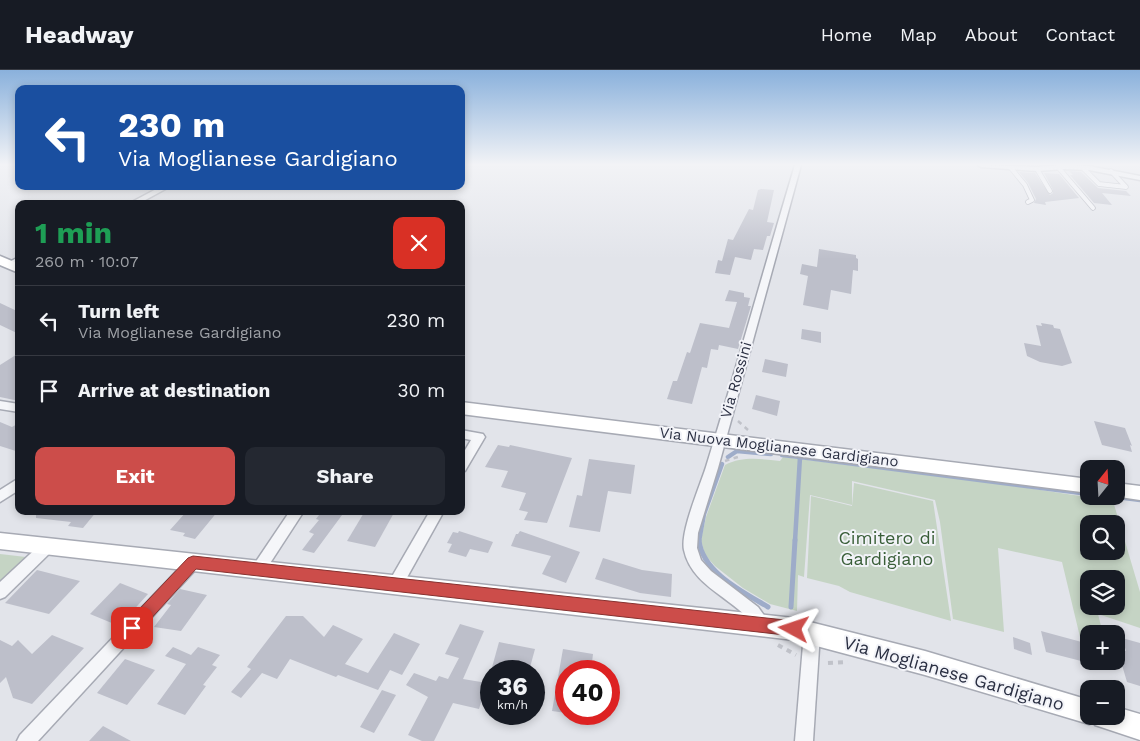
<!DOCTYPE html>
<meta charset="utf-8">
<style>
:root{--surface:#171b24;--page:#242831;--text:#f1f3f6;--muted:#9ea1a6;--line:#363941;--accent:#cc4d4a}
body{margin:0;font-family:"Work Sans",sans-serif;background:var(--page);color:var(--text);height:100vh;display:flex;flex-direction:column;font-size:19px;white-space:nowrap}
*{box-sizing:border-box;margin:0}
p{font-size:16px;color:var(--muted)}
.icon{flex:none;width:28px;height:28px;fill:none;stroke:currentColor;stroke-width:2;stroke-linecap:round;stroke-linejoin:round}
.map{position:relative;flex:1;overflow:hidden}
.drawer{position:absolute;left:15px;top:130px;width:450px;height:315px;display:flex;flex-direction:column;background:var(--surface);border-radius:10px;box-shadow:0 2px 8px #0003}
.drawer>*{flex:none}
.banner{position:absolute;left:15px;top:15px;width:450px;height:105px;border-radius:10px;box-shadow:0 2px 8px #0003;background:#1a4fa0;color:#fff;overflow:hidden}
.needle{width:32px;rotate:18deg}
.buttons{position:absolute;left:1080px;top:390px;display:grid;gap:10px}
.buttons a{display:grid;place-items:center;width:45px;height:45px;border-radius:10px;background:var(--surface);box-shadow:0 2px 8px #0003;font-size:25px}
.speed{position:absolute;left:480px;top:590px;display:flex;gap:10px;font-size:25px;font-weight:700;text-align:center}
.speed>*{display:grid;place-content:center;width:65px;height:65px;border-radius:50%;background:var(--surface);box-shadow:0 2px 8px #0003;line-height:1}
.speed small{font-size:12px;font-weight:400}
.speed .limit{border:8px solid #d22;background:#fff;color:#111}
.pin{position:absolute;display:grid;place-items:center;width:42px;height:42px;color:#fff;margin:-21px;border-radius:10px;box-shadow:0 2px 8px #0006}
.me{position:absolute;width:55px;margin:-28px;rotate:275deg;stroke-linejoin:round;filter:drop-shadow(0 0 4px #0008)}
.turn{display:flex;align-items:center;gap:18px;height:105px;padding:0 20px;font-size:22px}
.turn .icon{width:65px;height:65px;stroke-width:2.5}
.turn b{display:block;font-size:35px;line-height:42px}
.round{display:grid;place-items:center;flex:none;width:52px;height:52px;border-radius:10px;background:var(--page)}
.overview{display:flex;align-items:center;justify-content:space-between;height:85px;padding:0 20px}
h1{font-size:30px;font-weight:700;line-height:38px;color:#1e9e55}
.button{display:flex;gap:10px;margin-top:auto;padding:10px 20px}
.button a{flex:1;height:58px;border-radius:10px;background:var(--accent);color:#fff;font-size:20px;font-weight:700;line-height:58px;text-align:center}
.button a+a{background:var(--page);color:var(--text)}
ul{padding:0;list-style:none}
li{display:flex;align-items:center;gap:15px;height:70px;padding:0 20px;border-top:1px solid var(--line)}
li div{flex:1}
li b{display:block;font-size:19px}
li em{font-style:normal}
header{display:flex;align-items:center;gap:30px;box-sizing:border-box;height:70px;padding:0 25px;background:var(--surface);border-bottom:1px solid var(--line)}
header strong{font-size:24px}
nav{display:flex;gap:28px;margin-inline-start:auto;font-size:18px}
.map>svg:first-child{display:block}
.green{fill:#c5d4c4;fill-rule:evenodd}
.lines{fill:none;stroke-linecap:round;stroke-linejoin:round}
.stream-far1{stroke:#9eacc9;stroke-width:4.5}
.stream{stroke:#9eacc9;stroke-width:5}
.building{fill:#bdbfca}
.lane-casing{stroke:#a7aab4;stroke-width:5.5}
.street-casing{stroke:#a7aab4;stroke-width:3}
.secondary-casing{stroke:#a7aab4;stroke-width:3}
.path-far1{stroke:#c0c2c9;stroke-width:2.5;stroke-dasharray:4.5 4.5;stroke-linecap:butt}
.path{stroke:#c0c2c9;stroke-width:4;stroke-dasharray:5 5;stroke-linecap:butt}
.lane{stroke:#f5f6f9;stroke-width:4}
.street{fill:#f5f6f9;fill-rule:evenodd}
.secondary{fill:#fff;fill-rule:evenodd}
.route{fill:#cc4d4a;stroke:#853230}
.labels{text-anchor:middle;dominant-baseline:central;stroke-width:4;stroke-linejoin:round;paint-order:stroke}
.street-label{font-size:15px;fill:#2a2f42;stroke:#f2f3f8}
.near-park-label{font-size:18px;fill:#395e38;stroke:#f2f3f8}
.near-street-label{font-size:18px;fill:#2a2f42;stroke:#f2f3f8}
</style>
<header>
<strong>Headway</strong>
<nav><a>Home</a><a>Map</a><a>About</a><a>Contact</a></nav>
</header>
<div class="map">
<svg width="1140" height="671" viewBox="0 0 1140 671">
<rect width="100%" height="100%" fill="#e2e4ea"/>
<!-- green -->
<g class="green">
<path d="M783,387l204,25 126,19 27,91v36l-42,-14 5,20h-14v5l-9,-2 -18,-75 -64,-14 6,84 -51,-13 -13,-97 -5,-22 -83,-19v24l-42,-10 -6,82 -6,-2 -1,36 -27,-7 -27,-16 -28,-22 -10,-11 -4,-15 5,-23 19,-52c18,-9 36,-6 55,-4zM1089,454h27v27h-27zM1089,509h27v27h-27z"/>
<polygon points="854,413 933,431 951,551 850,522 839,516 807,508 811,426 852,436"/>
<polygon points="0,484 26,487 0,511"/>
</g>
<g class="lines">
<!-- stream-far1 -->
<g class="stream-far1">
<polyline points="782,385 800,387"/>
<polyline points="728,387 737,381 771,384"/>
<polyline points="1109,426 1140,430"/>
<polyline points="699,471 704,444 722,394"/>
<polyline points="795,471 800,387 1089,424"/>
</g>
<!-- stream -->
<g class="stream">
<path d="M699,470c3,32 44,52 69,67"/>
<polyline points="791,537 795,470"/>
</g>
</g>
<!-- building -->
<g class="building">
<polygon points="1069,101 1081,102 1098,118 1126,121 1131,126 1102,123 1112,135 1094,133 1070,105 1073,105"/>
<polygon points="1019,102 1035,103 1050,125 1053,123 1053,120 1044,103 1059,104 1079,128 1045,132 1046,135 1034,133 1036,129 1028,113"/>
<polygon points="761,119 774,120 767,152 774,153 770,166 767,166 763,180 754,179 751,190 735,187 730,205 715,203 718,190 722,191 728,169 733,170 749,139 753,140 758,120"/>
<polygon points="819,179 856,185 856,188 858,189 858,201 853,200 851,224 831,220 828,240 803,235 808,206 800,204 802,194 817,197"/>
<polygon points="729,220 744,223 744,227 750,228 748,236 751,236 738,279 719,275 718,280 711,279 707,298 702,297 692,334 667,329 673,311 677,311 687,282 690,283 700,253 729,258 737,232 725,231"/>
<polygon points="0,233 19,242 19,264 0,255"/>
<polygon points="1041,253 1053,255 1054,258 1060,259 1072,293 1062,296 1040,292 1027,286 1024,273 1041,276 1036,255 1042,256"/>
<polygon points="802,259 821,262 821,273 801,269"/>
<polygon points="19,283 19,331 0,327 0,295"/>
<polygon points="765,289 788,294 786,307 762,302"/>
<polygon points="756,325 780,331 777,346 752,339"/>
<polygon points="1094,351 1125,358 1132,376 1130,375 1132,382 1102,375"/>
<polygon points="0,352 12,357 19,353 19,382 0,376"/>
<polygon points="498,375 509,377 510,375 572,388 547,453 524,450 528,442 519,440 526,423 501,417 508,401 485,397"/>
<polygon points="589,389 635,395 631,424 608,421 600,462 569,457 577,425 582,426"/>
<polygon points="36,441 97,441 83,458 68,456 71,452 36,448"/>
<polygon points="187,441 218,441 195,469 183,466 185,463 170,460"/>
<polygon points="322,441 345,441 314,483 302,480 314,464 309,462 319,450 316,449"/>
<polygon points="365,441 395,441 375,477 347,471"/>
<polygon points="459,461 493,472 488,483 470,479 466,487 448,482 452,474 447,473 453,462 458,463"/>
<polygon points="520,461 580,482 566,513 542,504 551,486 511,476 516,464 518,464"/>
<polygon points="603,488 642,500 672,504 671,527 640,523 595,509"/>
<polygon points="37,500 80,511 49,544 5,533"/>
<polygon points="120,513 148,524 119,556 90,544"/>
<polygon points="180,519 207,525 181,561 154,557 171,535 167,534"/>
<polygon points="286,546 303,546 324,567 333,555 363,569 345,594 368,603 394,563 420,574 402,605 390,600 378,620 338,605 336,607 290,589 277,609 262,603 241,628 231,622 251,599 247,597"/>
<polygon points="460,554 484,561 463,609 487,613 479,639 453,633 434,671 422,671 408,665 428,627 406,615 414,603 436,611 439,606 448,609 459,588 445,584"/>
<polygon points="1041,561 1089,574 1089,593 1046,582"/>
<polygon points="52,565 84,578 32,634 13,628 6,607 0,613 0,570 12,576 18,570 32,584"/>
<polygon points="1013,567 1030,573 1032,585 1014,579"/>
<polygon points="1122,568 1140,573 1140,616 1127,612 1117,578 1126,581"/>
<polygon points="499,572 535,579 529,601 491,601"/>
<polygon points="173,577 191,585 198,577 220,585 212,595 217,597 203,615 206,616 185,645 157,634 186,594 165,586"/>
<polygon points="563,579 593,584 591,601 566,601 566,643 552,641"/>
<polygon points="125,589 155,600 127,635 97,623"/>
<polygon points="382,620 396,625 374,663 360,657"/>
<polygon points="103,656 131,671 89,671"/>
</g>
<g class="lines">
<!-- lane casing -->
<g class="lane-casing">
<g id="lane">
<polyline points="1058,97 1093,138"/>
<polyline points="1011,98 1025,115 1032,130 1028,132"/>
<polyline points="1083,98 1099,114 1126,117 1111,101"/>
<polyline points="1037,99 1050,121"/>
</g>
</g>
<!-- street casing -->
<g class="street-casing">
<g id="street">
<path d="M795,95h6l-83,303 -20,65 -1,15 4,12 10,11 47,36 13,18 -3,5 -5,2c-8,-3 -10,-9 -16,-15 -22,-22 -56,-34 -63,-67 -4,-18 16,-64 22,-83 31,-101 59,-202 89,-302z"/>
<polygon points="978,95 1037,97 1064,95 1089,96 1140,106 1140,110 1089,100 1064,99 1037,101 981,97"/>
<polygon points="162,116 171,116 138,134 128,134"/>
<polygon points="19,187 19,192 9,197 5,194"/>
<polygon points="0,331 19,334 19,342 0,339"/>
<polygon points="461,360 483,364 485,367 465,401 461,403 461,387 471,370 461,368"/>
<polygon points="19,408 19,420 0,432 0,420"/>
<polygon points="290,441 304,441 263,504 258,506 253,504 251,500 253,496"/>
<polygon points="430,441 444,441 400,520 395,522 390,520 388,515 390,510"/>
<polygon points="48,470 53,472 55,476 53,480 5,527 0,529 0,512 43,472"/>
<polygon points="193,487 198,489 200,493 198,497 38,671 17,671 20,665 188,489"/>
<polygon points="812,556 818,558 820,563 813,671 795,671 804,563 806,558"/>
</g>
</g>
<!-- secondary casing -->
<g class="secondary-casing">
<g id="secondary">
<polygon points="0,186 19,194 19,203 0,195"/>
<polygon points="461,332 1089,409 1089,423 461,344"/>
<polygon points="1116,413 1140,416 1140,430 1113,426 1116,426"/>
<polygon points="0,463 794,548 925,581 1089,630 1089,646 1116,646 1116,637 1140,644 1140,670 1095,655 1094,652 1089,654 925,605 794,570 0,479"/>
</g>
</g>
<!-- path-far1 -->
<g class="path-far1">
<polyline points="738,351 748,360"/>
<polyline points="725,391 741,386"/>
</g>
<!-- path -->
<g class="path">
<polyline points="778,575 796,585"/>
<polyline points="828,593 848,592"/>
</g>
<!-- lane -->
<use href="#lane" class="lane"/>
<!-- street -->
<use href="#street" class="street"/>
<!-- secondary -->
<use href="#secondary" class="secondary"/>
</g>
<!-- sky -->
<linearGradient id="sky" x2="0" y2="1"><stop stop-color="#8ab1dc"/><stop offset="0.5" stop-color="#f2f3f6"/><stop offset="1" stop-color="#f2f3f6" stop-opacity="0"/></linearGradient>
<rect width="1140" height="189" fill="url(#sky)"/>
<!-- route -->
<polygon class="route" points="193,486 794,551 799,553 801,559 799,564 794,566 196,499 138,563 132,565 127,563 125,558 127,552 188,488"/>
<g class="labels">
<!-- street labels -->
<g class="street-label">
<text transform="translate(736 310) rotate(-74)">Via Rossini</text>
<text transform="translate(779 377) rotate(7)">Via Nuova Moglianese Gardigiano</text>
</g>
<!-- near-park labels -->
<g class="near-park-label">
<text x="887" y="467">Cimitero di<tspan x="887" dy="21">Gardigiano</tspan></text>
</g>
<!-- near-street labels -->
<g class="near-street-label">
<text transform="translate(954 603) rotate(16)">Via Moglianese Gardigiano</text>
</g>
</g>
</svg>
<div class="buttons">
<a><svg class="needle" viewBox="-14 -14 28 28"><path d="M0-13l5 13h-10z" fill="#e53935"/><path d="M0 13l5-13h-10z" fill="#9ea1a6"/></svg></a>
<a><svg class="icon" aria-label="search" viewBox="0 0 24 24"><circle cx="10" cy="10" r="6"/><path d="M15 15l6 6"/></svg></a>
<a><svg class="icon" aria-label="layers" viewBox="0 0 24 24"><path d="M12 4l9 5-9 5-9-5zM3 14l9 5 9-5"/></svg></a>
<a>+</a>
<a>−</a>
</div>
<div class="speed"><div>36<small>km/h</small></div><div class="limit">40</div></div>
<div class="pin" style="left:132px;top:558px;background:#d93025"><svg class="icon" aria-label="arrive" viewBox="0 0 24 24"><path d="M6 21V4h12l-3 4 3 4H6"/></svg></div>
<svg class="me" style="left:794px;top:559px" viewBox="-20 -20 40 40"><path d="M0-17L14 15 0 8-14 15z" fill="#cc4d4a" stroke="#fff" stroke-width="4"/></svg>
<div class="banner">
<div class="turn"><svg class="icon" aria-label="left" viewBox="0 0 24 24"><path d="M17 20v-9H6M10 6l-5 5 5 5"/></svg><div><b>230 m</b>Via Moglianese Gardigiano</div></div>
</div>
<section class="drawer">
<div class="overview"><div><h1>1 min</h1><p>260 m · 10:07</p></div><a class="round" style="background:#d93025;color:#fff"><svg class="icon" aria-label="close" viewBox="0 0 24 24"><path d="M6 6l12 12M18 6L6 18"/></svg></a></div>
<ul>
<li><svg class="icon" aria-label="left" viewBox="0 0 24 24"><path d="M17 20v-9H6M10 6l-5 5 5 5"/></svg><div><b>Turn left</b><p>Via Moglianese Gardigiano</p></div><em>230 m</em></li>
<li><svg class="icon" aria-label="arrive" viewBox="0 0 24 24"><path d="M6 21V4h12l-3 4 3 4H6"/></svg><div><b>Arrive at destination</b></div><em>30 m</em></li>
</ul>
<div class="button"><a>Exit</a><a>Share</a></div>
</section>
</div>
